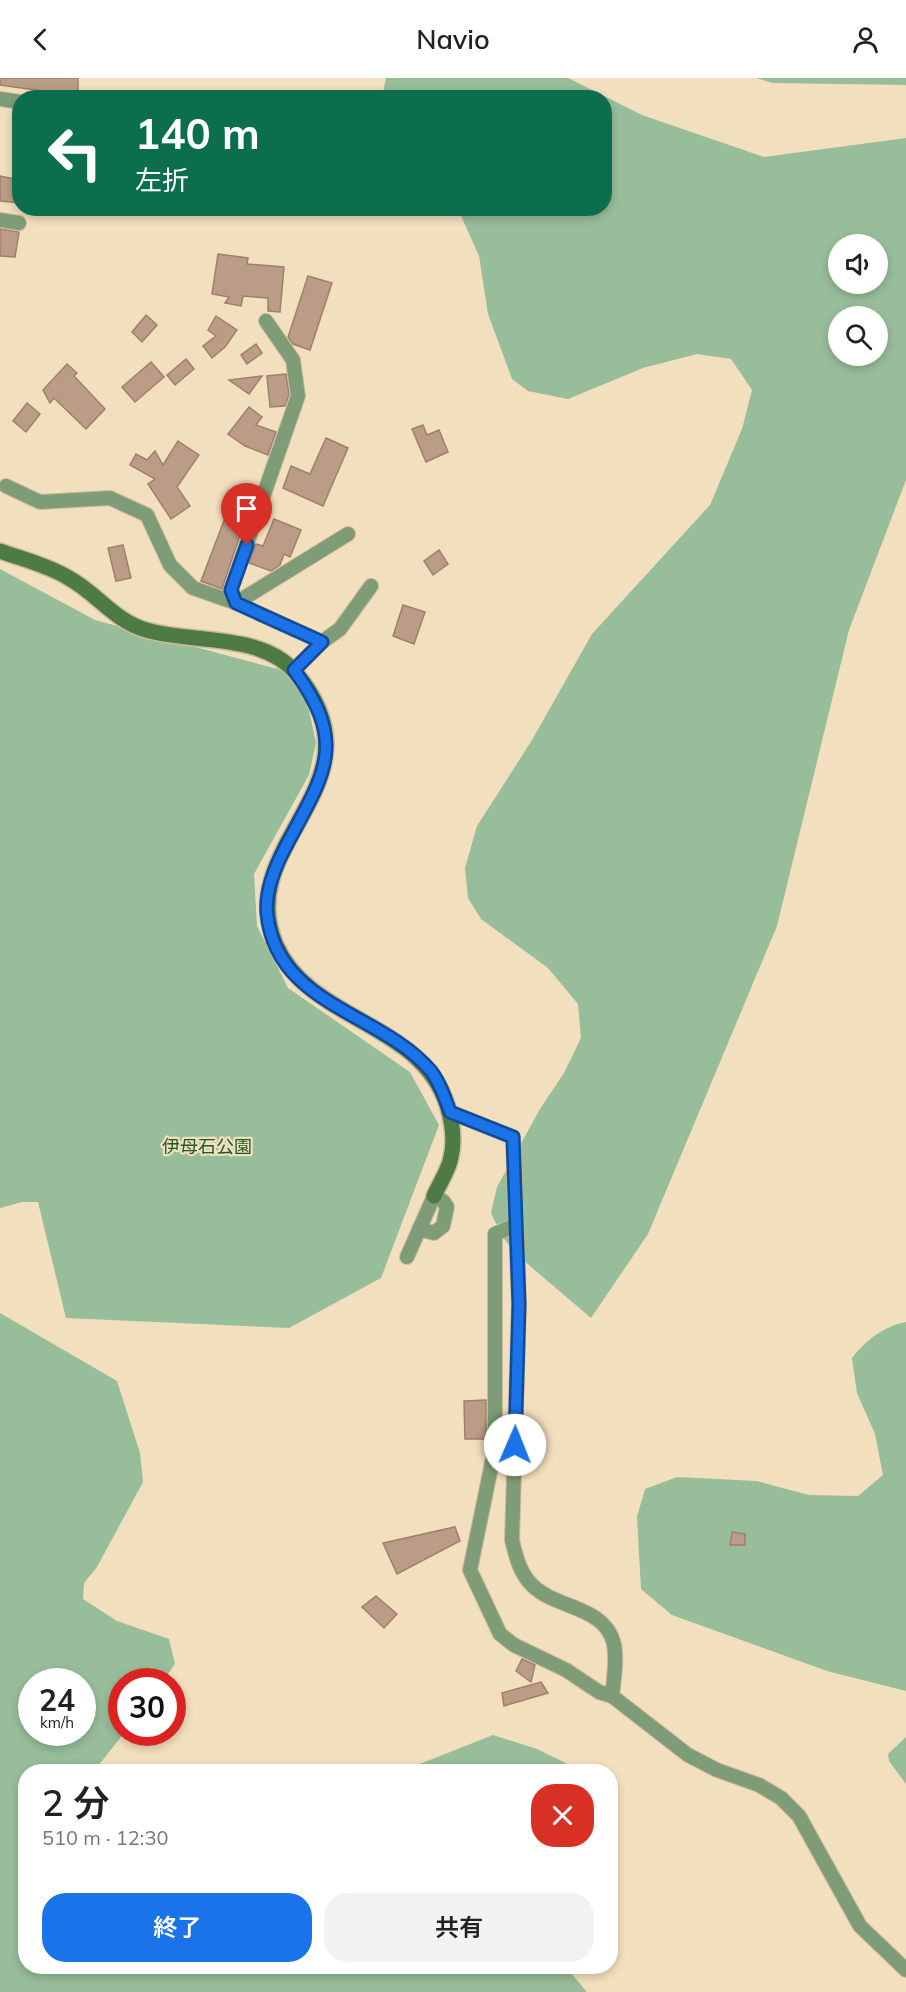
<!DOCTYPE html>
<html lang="ja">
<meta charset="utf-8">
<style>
:root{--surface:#fff;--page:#f2f2f2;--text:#222;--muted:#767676;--accent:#1a73e8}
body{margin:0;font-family:Mulish,"Noto Sans JP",sans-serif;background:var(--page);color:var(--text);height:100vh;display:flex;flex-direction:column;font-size:22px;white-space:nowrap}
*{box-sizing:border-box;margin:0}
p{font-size:20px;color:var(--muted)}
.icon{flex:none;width:33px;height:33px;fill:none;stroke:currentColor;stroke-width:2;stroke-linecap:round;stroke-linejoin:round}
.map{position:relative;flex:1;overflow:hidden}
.details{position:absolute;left:18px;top:1686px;width:600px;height:210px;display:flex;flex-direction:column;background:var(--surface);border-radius:24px;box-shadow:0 3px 9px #0003}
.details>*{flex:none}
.top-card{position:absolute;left:12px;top:12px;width:600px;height:126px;border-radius:24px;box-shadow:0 3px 9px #0003;background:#0b6e4f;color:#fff;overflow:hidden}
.buttons{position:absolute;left:828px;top:156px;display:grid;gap:12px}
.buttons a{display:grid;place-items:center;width:60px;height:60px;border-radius:50%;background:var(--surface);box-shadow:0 3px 9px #0003;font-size:30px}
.speed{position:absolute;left:18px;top:1590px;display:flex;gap:12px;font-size:30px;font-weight:700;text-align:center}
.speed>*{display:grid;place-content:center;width:78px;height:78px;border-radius:50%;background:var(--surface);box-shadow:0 3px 9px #0003;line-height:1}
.speed small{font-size:15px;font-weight:400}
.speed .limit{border:9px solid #d22;background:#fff;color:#111}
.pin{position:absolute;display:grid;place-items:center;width:51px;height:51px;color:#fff;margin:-62px -26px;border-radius:50% 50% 50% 0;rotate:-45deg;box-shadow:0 0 6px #0007}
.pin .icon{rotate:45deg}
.me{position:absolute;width:66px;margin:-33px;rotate:1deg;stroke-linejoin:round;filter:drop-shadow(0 0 4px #0008)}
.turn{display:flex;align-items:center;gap:21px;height:126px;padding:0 24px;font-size:27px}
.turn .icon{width:78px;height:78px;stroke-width:2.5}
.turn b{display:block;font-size:42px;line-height:51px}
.round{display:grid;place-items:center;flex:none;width:63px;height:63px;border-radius:24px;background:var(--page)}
.summary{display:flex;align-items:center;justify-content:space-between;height:102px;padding:0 24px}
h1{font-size:36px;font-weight:600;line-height:45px}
.action{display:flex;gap:12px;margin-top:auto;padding:12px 24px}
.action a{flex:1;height:69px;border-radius:24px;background:var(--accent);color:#fff;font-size:24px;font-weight:600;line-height:69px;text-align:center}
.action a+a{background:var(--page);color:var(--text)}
header{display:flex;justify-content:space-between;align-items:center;height:78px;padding:0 24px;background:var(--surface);font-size:27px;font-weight:600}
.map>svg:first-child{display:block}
.green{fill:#98bd9a;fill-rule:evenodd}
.building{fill:#bb9c86;stroke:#9f806b;stroke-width:1.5}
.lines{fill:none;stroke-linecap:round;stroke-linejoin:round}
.street-casing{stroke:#cbba9c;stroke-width:16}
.secondary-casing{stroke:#cbba9c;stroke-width:18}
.street{stroke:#7e9c78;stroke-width:14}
.secondary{stroke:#4d7a45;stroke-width:15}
.route-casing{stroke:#114b97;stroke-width:15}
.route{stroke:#1a73e8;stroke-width:10}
.labels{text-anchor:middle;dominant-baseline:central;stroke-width:4.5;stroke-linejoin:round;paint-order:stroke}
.park-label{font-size:18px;fill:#1a5c25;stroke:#f2dfbd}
</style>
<header><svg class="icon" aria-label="back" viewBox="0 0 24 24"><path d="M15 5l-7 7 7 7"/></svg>Navio<svg class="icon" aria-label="person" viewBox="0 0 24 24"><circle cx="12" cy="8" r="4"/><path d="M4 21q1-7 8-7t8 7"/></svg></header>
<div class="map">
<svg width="906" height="1914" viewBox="0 0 906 1914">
<rect width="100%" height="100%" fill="#f2dfbd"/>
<!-- green -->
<g class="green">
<path d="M386,0h182l74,37 122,42 142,-19v342l-57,150 -72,296 -129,308 -57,84 -75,-64 -14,-18 -11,-23 6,-26 43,-78 24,-36 17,-35 -3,-34 -30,-36 -67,-49 -13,-21 -3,-30 12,-42 55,-86 60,-106 118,-129 32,-76 10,-39 -21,-31 -34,-5 -54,14 -75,31 -40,-8 -16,-12 -24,-65 -9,-58 -21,-47 146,-1v-110h-222zM838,166h40v40h-40zM838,238h40v40h-40z"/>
<polygon points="756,0 906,0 906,7 773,5"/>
<polygon points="0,491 95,542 285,593 304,609 316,665 309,697 254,796 257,848 288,910 410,994 439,1047 381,1200 289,1250 66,1240 38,1124 22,1124 0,1130"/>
<path d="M0,1235l117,68 23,72 3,29 -46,85 -13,16 -1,16 34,22 52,18 6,25 -12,17 -41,1v50l2,1 -30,38 -68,1v194h539l22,26h-587zM32,1604h50v50h-50z"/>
<path d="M906,1244v369l-79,-20 -155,-56 -31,-26 -4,-72 8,-28 32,-12 79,4 53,14 49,1 25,-21 -8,-41 -18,-41 -5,-35c13,-17 32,-32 54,-36z"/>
<polygon points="493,1657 537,1671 574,1689 576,1693 402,1693"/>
<polygon points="906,1659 906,1706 889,1683 888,1676"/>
</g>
<!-- building -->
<g class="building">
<polygon points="0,0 78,0 78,20 63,20 64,16 0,7"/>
<polygon points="0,98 20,102 20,125 0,123"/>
<polygon points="0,151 19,154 15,179 0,178"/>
<polygon points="218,176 248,180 247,186 284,189 280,234 268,233 268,220 243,218 241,228 225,225 229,219 212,216"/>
<polygon points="308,198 332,205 310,272 293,266 288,259"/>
<polygon points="146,237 157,247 142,264 132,254"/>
<polygon points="216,238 237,252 225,269 212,280 203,268 216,258 208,252"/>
<polygon points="256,266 262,275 247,286 241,277"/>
<polygon points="186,281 194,291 175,307 167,297"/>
<polygon points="151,284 164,299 135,324 122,309"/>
<polygon points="67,286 77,295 74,298 105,331 86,351 54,320 50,325 43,312"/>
<polygon points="286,296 289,317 285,328 270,329 267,298"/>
<polygon points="262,298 249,316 229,302"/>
<polygon points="27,325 40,336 26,354 13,343"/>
<polygon points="249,329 262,339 256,347 276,354 268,377 245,368 228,356"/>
<polygon points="423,347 427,357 439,352 448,374 426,384 412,351"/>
<polygon points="326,360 348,370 323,428 283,410 291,388 310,396"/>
<polygon points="178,363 199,377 177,409 190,428 171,441 148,406 155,401 130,387 136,376 147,382 155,373 163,387"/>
<polygon points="228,432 246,439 222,511 201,503"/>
<polygon points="274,441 301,452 290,479 284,476 280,487 271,493 249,485 256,466 263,468"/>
<polygon points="123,467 131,500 116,503 108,470"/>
<polygon points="439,472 448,486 433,497 424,483"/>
<polygon points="403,527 425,534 414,566 393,558"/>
<polygon points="486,1322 486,1361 465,1361 464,1323"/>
<polygon points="455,1449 460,1463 397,1496 383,1465"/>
<polygon points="732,1454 745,1456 745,1467 730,1467"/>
<polygon points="376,1518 397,1536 384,1550 362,1529"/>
<polygon points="522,1581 535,1587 531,1604 516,1593"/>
<polygon points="541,1604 548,1615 504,1628 502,1615"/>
</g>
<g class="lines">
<!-- street casing -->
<g class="street-casing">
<g id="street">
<polyline points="0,21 20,24"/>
<polyline points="0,142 19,145"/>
<polyline points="6,408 40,424 110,420 147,437 170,487 193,510 236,525 322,564 294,592"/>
<polyline points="236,525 231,511 298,318 293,282 266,243"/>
<polyline points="236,525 348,456"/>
<polyline points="322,564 340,551 371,508"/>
<path d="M450,1034l63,25 6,167 -7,236c4,17 8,34 21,46 24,23 72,20 81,58 3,17 0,35 -2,52l76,59 29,15 42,15 22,13 18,18 61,110 46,44"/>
<polyline points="516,1147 495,1156 495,1370 470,1492 500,1556 514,1567 566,1592 599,1614 612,1618"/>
<polyline points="407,1179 434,1118 443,1123 447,1129 443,1148 434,1155 419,1151"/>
</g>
</g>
<!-- secondary casing -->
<g class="secondary-casing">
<path id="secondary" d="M0,473c22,8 47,14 67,26 29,15 47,44 79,53 47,14 115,2 150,43 93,111 -65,169 -20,272 33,76 145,77 171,160 5,16 8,35 4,52 -2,13 -12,27 -17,39"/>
</g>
<!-- street -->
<use href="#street" class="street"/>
<!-- secondary -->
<use href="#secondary" class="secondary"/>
</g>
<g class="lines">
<!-- route casing -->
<g class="route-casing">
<path id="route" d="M247,467l-16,45 5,13 86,39 -28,28c56,76 29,105 -9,178 -10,19 -20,43 -18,65 9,93 114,99 164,158 9,12 14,27 19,41l63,25 6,167 -4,141"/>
</g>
<!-- route -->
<use href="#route" class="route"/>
</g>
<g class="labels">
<!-- park labels -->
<g class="park-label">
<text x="207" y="1068">伊母石公園</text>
</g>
</g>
</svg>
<div class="buttons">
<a><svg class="icon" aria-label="sound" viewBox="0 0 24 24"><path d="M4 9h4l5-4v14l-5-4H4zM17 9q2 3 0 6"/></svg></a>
<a><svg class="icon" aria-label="search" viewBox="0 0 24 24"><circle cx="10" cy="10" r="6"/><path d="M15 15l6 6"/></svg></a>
</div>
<div class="speed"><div>24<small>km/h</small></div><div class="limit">30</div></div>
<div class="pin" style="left:247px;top:467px;background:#d93025"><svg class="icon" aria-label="arrive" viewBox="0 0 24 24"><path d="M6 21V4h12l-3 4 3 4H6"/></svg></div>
<svg class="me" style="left:515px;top:1367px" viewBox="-20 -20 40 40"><circle r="19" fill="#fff"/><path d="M0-13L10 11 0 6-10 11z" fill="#1a73e8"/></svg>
<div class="top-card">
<div class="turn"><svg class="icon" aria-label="left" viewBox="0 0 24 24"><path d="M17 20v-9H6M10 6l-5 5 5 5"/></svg><div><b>140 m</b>左折</div></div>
</div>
<section class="details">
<div class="summary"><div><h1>2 分</h1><p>510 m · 12:30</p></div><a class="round" style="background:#d93025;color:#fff"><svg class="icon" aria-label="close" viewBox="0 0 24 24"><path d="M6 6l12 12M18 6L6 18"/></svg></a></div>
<div class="action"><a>終了</a><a>共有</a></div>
</section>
</div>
